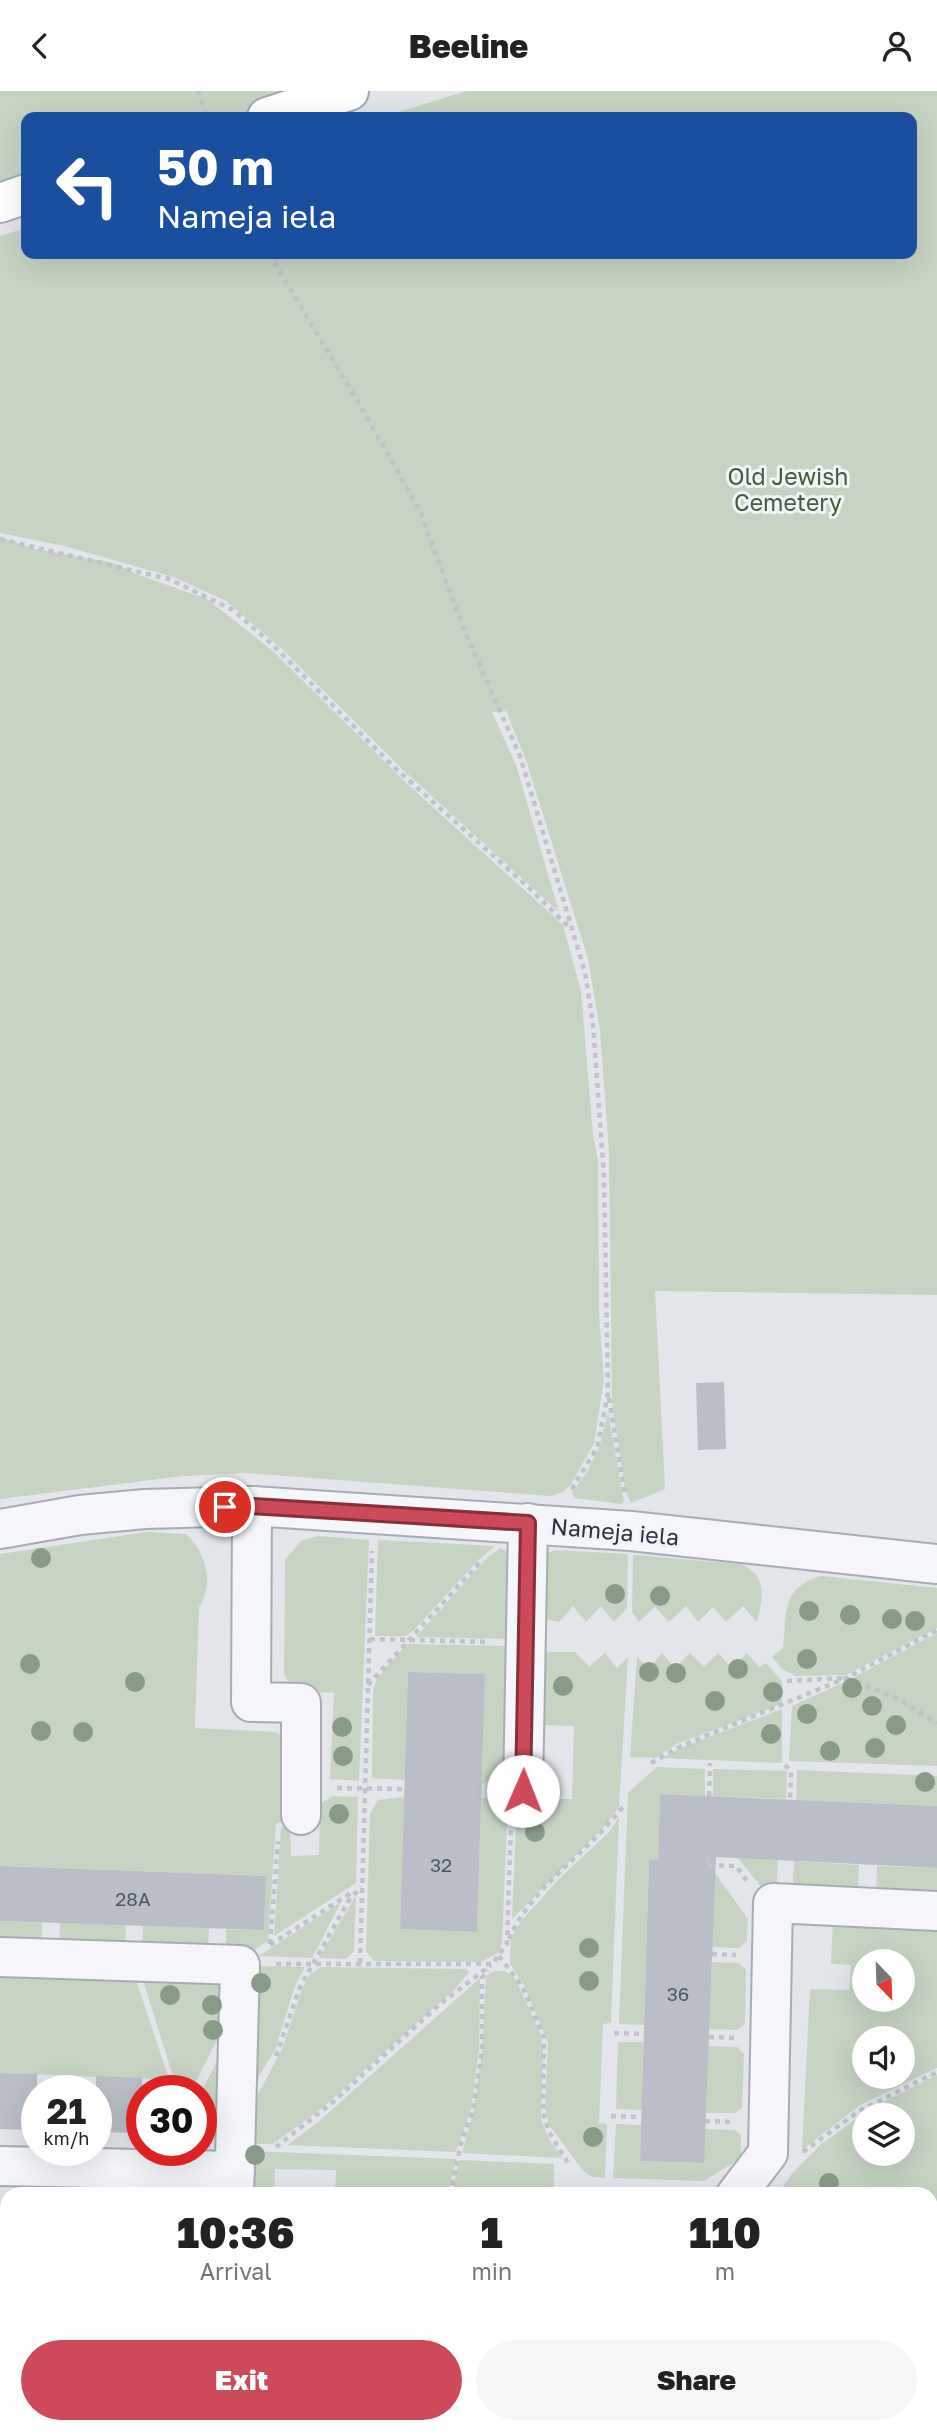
<!DOCTYPE html>
<style>
:root{--surface:#fff;--page:#f6f6f6;--text:#222;--muted:#767676;--accent:#cd4a5a}
body{margin:0;font-family:"Golos Text",sans-serif;background:var(--page);color:var(--text);height:100vh;display:flex;flex-direction:column;font-size:26px;white-space:nowrap}
*{box-sizing:border-box;margin:0}
p{font-size:23px;color:var(--muted)}
.icon{flex:none;width:38px;height:38px;fill:none;stroke:currentColor;stroke-width:2;stroke-linecap:round;stroke-linejoin:round}
.map{position:relative;flex:1;overflow:hidden}
.panel{position:absolute;left:0px;top:2096px;width:938px;height:247px;display:flex;flex-direction:column;background:var(--surface);border-radius:21px 21px 0 0;box-shadow:0 7px 28px #0002}
.panel>*{flex:none}
.top-card{position:absolute;left:21px;top:21px;width:896px;height:147px;border-radius:14px;box-shadow:0 7px 28px #0002;background:#1a4fa0;color:#fff;overflow:hidden}
.needle{width:46px;rotate:157deg}
.controls{position:absolute;left:852px;top:1858px;display:grid;gap:14px}
.controls a{display:grid;place-items:center;width:63px;height:63px;border-radius:50%;background:var(--surface);box-shadow:0 7px 28px #0002;font-size:35px}
.speed{position:absolute;left:21px;top:1984px;display:flex;gap:14px;font-size:35px;font-weight:700;text-align:center}
.speed>*{display:grid;place-content:center;width:91px;height:91px;border-radius:50%;background:var(--surface);box-shadow:0 7px 28px #0002;line-height:1}
.speed small{font-size:18px;font-weight:400}
.speed .limit{border:10px solid #d22;background:#fff;color:#111}
.pin{position:absolute;display:grid;place-items:center;width:60px;height:60px;color:#fff;margin:-30px;border:4px solid #fff;border-radius:50%;box-shadow:0 2px 7px #0007}
.me{position:absolute;width:77px;margin:-38px;rotate:1deg;stroke-linejoin:round;filter:drop-shadow(0 0 5px #0008)}
.turn{display:flex;align-items:center;gap:24px;height:147px;padding:0 21px;font-size:32px}
.turn .icon{width:91px;height:91px;stroke-width:2.5}
.turn b{display:block;font-size:49px;line-height:60px}
.eta{display:flex;justify-content:space-evenly;align-items:center;height:119px;text-align:center}
.eta b{font-size:42px;font-weight:800;line-height:49px}
.action{display:flex;gap:14px;margin-top:auto;padding:14px 21px}
.action a{flex:1;height:80px;border-radius:42px;background:var(--accent);color:#fff;font-size:28px;font-weight:800;line-height:80px;text-align:center}
.action a+a{background:var(--page);color:var(--text)}
header{display:flex;justify-content:space-between;align-items:center;height:91px;padding:0 21px;background:var(--surface);font-size:32px;font-weight:800}
.map>svg:first-child{display:block}
.green{fill:#c7d4c4;fill-rule:evenodd}
.building{fill:#babec7}
.lines{fill:none;stroke-linecap:round;stroke-linejoin:round}
.minor-casing{stroke:#a7acb4;stroke-width:42}
.major-casing{stroke:#a2a9b6;stroke-width:42}
.path{stroke:#c0c3c9;stroke-width:4.5;stroke-dasharray:5 5;stroke-linecap:butt}
.minor{stroke:#f5f6f9;stroke-width:38}
.major{stroke:#fff;stroke-width:38}
.tree{fill:#889b88}
.route-casing{stroke:#85303a;stroke-width:18}
.route{stroke:#cd4a5a;stroke-width:12}
.labels{text-anchor:middle;dominant-baseline:central;stroke-width:6;stroke-linejoin:round;paint-order:stroke}
.number-label{font-size:19px;fill:#4e5563}
.park-label{font-size:23px;fill:#3e5e38;stroke:#f2f4f8}
.street-label{font-size:23px;fill:#2a3242;stroke:#f2f4f8}
</style>
<header><svg class="icon" aria-label="back" viewBox="0 0 24 24"><path d="M15 5l-7 7 7 7"/></svg>Beeline<svg class="icon" aria-label="person" viewBox="0 0 24 24"><circle cx="12" cy="8" r="4"/><path d="M4 21q1-7 8-7t8 7"/></svg></header>
<div class="map">
<svg width="937" height="2343" viewBox="0 0 937 2343">
<rect width="100%" height="100%" fill="#e2e5ea"/>
<!-- green -->
<g class="green">
<polygon points="0,0 349,0 267,26 26,26 26,103 0,112"/>
<polygon points="466,0 937,0 937,1204 655,1200 665,1398 631,1412 625,1399 612,1311 609,1062 600,939 588,868 526,669 506,620 492,621 516,674 559,821 401,677 283,559 226,510 176,487 64,455 0,442 0,145 26,137 26,163 912,163 912,26 383,26"/>
<polygon points="0,446 35,458 114,472 136,483 207,508 273,560 402,688 563,834 581,900 593,1044 598,1069 599,1222 604,1288 594,1353 571,1393 563,1401 551,1405 247,1382 183,1385 0,1408"/>
<polygon points="608,1321 624,1411 621,1413 575,1407 572,1402 587,1381 599,1357"/>
<path d="M147,1441l39,2c20,19 29,49 13,73l-4,121 81,4 7,4 7,81 -14,7 -8,117 -22,14h-20v-26l38,1 2,-54 -266,-10v-312z"/>
<path d="M318,1445l51,4 -10,241 -29,-2 4,-86c-19,-1 -42,3 -50,-19l1,-114 16,-19z"/>
<polygon points="378,1449 495,1455 477,1470 413,1540 405,1545 375,1545"/>
<polygon points="500,1457 511,1462 509,1548 416,1546 487,1467"/>
<polygon points="555,1459 628,1463 627,1517 614,1531 601,1515 586,1531 573,1515 559,1531 544,1528 546,1463"/>
<path d="M633,1464l108,9c27,12 22,35 16,58l-14,-16 -17,16 -13,-15 -15,15 -12,-16 -17,16 -14,-15 -16,15 -7,-10z"/>
<path d="M821,1485l116,12v40l-91,47 -50,1 -14,-7 -10,-12 11,-9c4,-35 -2,-61 38,-72z"/>
<polygon points="937,1542 937,1675 789,1670 792,1615 847,1590"/>
<polygon points="407,1553 513,1555 506,1676 497,1687 482,1693 484,1583 408,1581 405,1689 372,1687 373,1598 378,1586"/>
<polygon points="549,1561 575,1561 589,1576 605,1562 617,1577 628,1566 619,1716 605,1735 512,1828 517,1708 572,1708 574,1635 536,1634 543,1563"/>
<polygon points="662,1562 675,1577 690,1562 704,1576 718,1562 732,1577 747,1562 759,1576 766,1572 782,1590 782,1613 677,1653 655,1667 630,1666 637,1566 649,1577"/>
<polygon points="782,1618 782,1672 662,1667 678,1658"/>
<polygon points="657,1676 705,1678 705,1705 660,1703 658,1769 649,1769 644,1934 619,1933 628,1702"/>
<polygon points="713,1678 787,1680 786,1708 713,1705"/>
<polygon points="797,1679 937,1685 937,1715 796,1709"/>
<polygon points="332,1705 358,1706 356,1792 274,1845 281,1737 290,1733 291,1765 319,1764 320,1718 322,1712"/>
<polygon points="404,1706 400,1838 477,1841 481,1707 508,1708 502,1852 498,1862 481,1871 374,1870 366,1860 370,1723 378,1709"/>
<polygon points="619,1726 611,1932 603,1933 599,2032 607,2033 605,2087 593,2086 584,2081 549,2034 545,2017 548,1952 524,1894 510,1873 511,1847 522,1829 557,1790 609,1741"/>
<polygon points="738,1767 778,1769 777,1791 772,1798 763,1798"/>
<polygon points="794,1770 859,1774 858,1795 851,1802 798,1799 793,1791"/>
<polygon points="877,1775 937,1777 937,1806 881,1803 876,1796"/>
<polygon points="715,1782 748,1828 747,1850 739,1857 712,1856"/>
<polygon points="356,1804 354,1860 346,1868 319,1867"/>
<polygon points="341,1811 312,1867 259,1865"/>
<polygon points="0,1830 42,1832 42,1858 0,1856"/>
<path d="M833,1831l104,5v141l-77,37 -58,45 8,-161 39,1 2,-25 -20,-1zM864,1871h39v38h-39zM864,1948h39v38h-39z"/>
<polygon points="60,1832 126,1834 125,1861 59,1858"/>
<polygon points="143,1835 209,1837 208,1863 142,1861"/>
<polygon points="712,1871 739,1872 746,1879 745,1933 737,1939 709,1938"/>
<polygon points="255,1875 305,1876 295,1895 275,1959 252,1996"/>
<polygon points="321,1876 466,1878 469,1881 455,1898 321,2018 273,2053 250,2053 251,2016 282,1958 303,1896 310,1883"/>
<polygon points="0,1880 135,1886 173,2000 159,2000 159,1988 0,1982"/>
<polygon points="494,1880 504,1880 515,1887 540,1942 543,1958 541,2029 550,2050 563,2067 462,2062 474,2019 482,1961 486,1885"/>
<polygon points="142,1886 226,1890 225,1934 191,2000 181,2000 171,1979"/>
<polygon points="480,1887 479,1959 471,2018 456,2061 287,2054 317,2032"/>
<polygon points="618,1951 643,1951 642,2019 616,2018"/>
<polygon points="225,1954 223,2052 201,2029 201,2002"/>
<polygon points="708,1955 737,1956 744,1963 742,2017 735,2022 706,2022"/>
<path d="M937,1984v154h-6v-34l-153,-1 13,-19 30,-31 51,-36zM864,2025h39v38h-39z"/>
<polygon points="616,2033 641,2034 640,2070 703,2072 705,2038 735,2039 741,2044 741,2067 704,2090 613,2087"/>
<polygon points="250,2060 456,2068 448,2103 335,2103 336,2079 275,2078 274,2103 249,2104"/>
<polygon points="459,2069 554,2073 554,2103 452,2103"/>
<polygon points="0,2134 7,2134 7,2204 0,2212"/>
<polygon points="7,2221 7,2336 178,2336 179,2343 0,2343 0,2229"/>
<polygon points="931,2239 937,2239 937,2343 791,2340 790,2343 743,2343 742,2336 931,2336"/>
<rect x="329" y="2336" width="102" height="7"/>
<polygon points="435,2336 531,2336 526,2343 435,2343"/>
</g>
<!-- building -->
<g class="building">
<polygon points="724,1291 726,1358 698,1359 696,1292"/>
<polygon points="408,1581 485,1583 477,1841 400,1838"/>
<polygon points="660,1703 937,1715 937,1777 716,1766 704,2072 640,2070 649,1769 658,1769"/>
<polygon points="0,1775 266,1785 264,1839 0,1830"/>
<polygon points="0,1982 37,1983 37,2039 0,2038"/>
<polygon points="96,1985 142,1987 142,2042 96,2041"/>
</g>
<g class="lines">
<!-- minor casing -->
<g class="minor-casing">
<g id="minor">
<polyline points="252,1415 251,1611 301,1612 301,1724"/>
<polyline points="0,1438 80,1424 145,1418 252,1415 631,1440 937,1473"/>
<polyline points="523,1700 528,1432"/>
<polyline points="0,1866 240,1874 234,2104"/>
<polyline points="0,2075 235,2080"/>
<polyline points="736,2104 768,2062 773,1812 937,1820"/>
<polyline points="931,2231 937,2231"/>
<polyline points="731,2336 731,2343"/>
<polyline points="224,2343 225,2336"/>
</g>
</g>
<!-- major casing -->
<g class="major-casing">
<g id="major">
<polyline points="267,26 349,0"/>
<polyline points="0,112 26,103"/>
</g>
</g>
<!-- path -->
<g class="path">
<polyline points="198,0 207,26"/>
<polyline points="269,163 357,309 419,418 465,541 520,665 585,881 593,933 604,1086 608,1302 597,1357 570,1401"/>
<polyline points="0,448 169,488 233,519 273,554 394,676 527,795 572,839"/>
<polyline points="609,1307 625,1405"/>
<polyline points="370,1548 490,1551"/>
<polyline points="787,1590 846,1587 898,1608 937,1632"/>
<polyline points="368,1594 483,1468"/>
<polyline points="651,1672 679,1656 846,1587 937,1539"/>
<polyline points="785,1674 791,1680 790,1709"/>
<polyline points="337,1697 404,1698"/>
<polyline points="709,1705 710,1672"/>
<polyline points="707,1766 707,1774 736,1775 747,1790"/>
<path d="M509,1848c23,-54 81,-87 115,-134"/>
<polyline points="270,1853 278,1750"/>
<polyline points="270,1854 354,1800"/>
<polyline points="712,1863 736,1864"/>
<polyline points="499,1865 522,1895 544,1947 543,2022 549,2041 568,2072"/>
<polyline points="360,1872 372,1460"/>
<polyline points="276,1873 493,1873 507,1852 511,1732"/>
<polyline points="614,1942 644,1943"/>
<polyline points="709,1946 736,1947"/>
<polyline points="276,1965 300,1896 349,1809 361,1796"/>
<polyline points="611,2025 641,2026"/>
<polyline points="705,2030 732,2031"/>
<polyline points="276,2056 333,2011 440,1913 491,1874"/>
<polyline points="803,2061 859,2020 937,1981"/>
<polyline points="450,2104 461,2052 473,2019 482,1960 482,1887 488,1879"/>
<polyline points="0,2220 7,2212"/>
<polyline points="433,2343 433,2336"/>
</g>
<!-- minor -->
<use href="#minor" class="minor"/>
<!-- major -->
<use href="#major" class="major"/>
</g>
<!-- trees -->
<g class="tree">
<circle cx="41" cy="1467" r="10"/>
<circle cx="615" cy="1503" r="10"/>
<circle cx="660" cy="1505" r="10"/>
<circle cx="809" cy="1520" r="10"/>
<circle cx="850" cy="1524" r="10"/>
<circle cx="892" cy="1528" r="10"/>
<circle cx="915" cy="1530" r="10"/>
<circle cx="807" cy="1568" r="10"/>
<circle cx="30" cy="1573" r="10"/>
<circle cx="738" cy="1578" r="10"/>
<circle cx="649" cy="1581" r="10"/>
<circle cx="676" cy="1582" r="10"/>
<circle cx="135" cy="1591" r="10"/>
<circle cx="563" cy="1595" r="10"/>
<circle cx="852" cy="1597" r="10"/>
<circle cx="773" cy="1601" r="10"/>
<circle cx="715" cy="1610" r="10"/>
<circle cx="872" cy="1615" r="10"/>
<circle cx="807" cy="1623" r="10"/>
<circle cx="896" cy="1634" r="10"/>
<circle cx="342" cy="1636" r="10"/>
<circle cx="41" cy="1640" r="10"/>
<circle cx="83" cy="1641" r="10"/>
<circle cx="771" cy="1643" r="10"/>
<circle cx="875" cy="1657" r="10"/>
<circle cx="830" cy="1660" r="10"/>
<circle cx="343" cy="1665" r="10"/>
<circle cx="925" cy="1691" r="10"/>
<circle cx="339" cy="1723" r="10"/>
<circle cx="535" cy="1741" r="10"/>
<circle cx="589" cy="1857" r="10"/>
<circle cx="589" cy="1890" r="10"/>
<circle cx="261" cy="1892" r="10"/>
<circle cx="170" cy="1904" r="10"/>
<circle cx="212" cy="1914" r="10"/>
<circle cx="213" cy="1939" r="10"/>
<circle cx="593" cy="2046" r="10"/>
<circle cx="255" cy="2064" r="10"/>
<circle cx="829" cy="2092" r="10"/>
</g>
<g class="lines">
<!-- route casing -->
<g class="route-casing">
<polyline id="route" points="225,1416 252,1415 528,1432 523,1700"/>
</g>
<!-- route -->
<use href="#route" class="route"/>
</g>
<g class="labels">
<!-- number labels -->
<g class="number-label">
<text x="441" y="1773">32</text>
<text x="133" y="1807">28A</text>
<text x="678" y="1902">36</text>
</g>
<!-- park labels -->
<g class="park-label">
<text x="788" y="385">Old Jewish<tspan x="788" dy="26">Cemetery</tspan></text>
</g>
<!-- street labels -->
<g class="street-label">
<text transform="translate(615 1440) rotate(5)">Nameja iela</text>
</g>
</g>
</svg>
<div class="controls">
<a><svg class="needle" viewBox="-14 -14 28 28"><path d="M0-13l5 13h-10z" fill="#e53935"/><path d="M0 13l5-13h-10z" fill="#767676"/></svg></a>
<a><svg class="icon" aria-label="sound" viewBox="0 0 24 24"><path d="M4 9h4l5-4v14l-5-4H4zM17 9q2 3 0 6"/></svg></a>
<a><svg class="icon" aria-label="layers" viewBox="0 0 24 24"><path d="M12 4l9 5-9 5-9-5zM3 14l9 5 9-5"/></svg></a>
</div>
<div class="speed"><div>21<small>km/h</small></div><div class="limit">30</div></div>
<div class="pin" style="left:225px;top:1416px;background:#d93025"><svg class="icon" aria-label="arrive" viewBox="0 0 24 24"><path d="M6 21V4h12l-3 4 3 4H6"/></svg></div>
<svg class="me" style="left:523px;top:1700px" viewBox="-20 -20 40 40"><circle r="19" fill="#fff"/><path d="M0-13L10 11 0 6-10 11z" fill="#cd4a5a"/></svg>
<div class="top-card">
<div class="turn"><svg class="icon" aria-label="left" viewBox="0 0 24 24"><path d="M17 20v-9H6M10 6l-5 5 5 5"/></svg><div><b>50 m</b>Nameja iela</div></div>
</div>
<section class="panel">
<div class="eta">
<div><b>10:36</b><p>Arrival</p></div>
<div><b>1</b><p>min</p></div>
<div><b>110</b><p>m</p></div>
</div>
<div class="action"><a>Exit</a><a>Share</a></div>
</section>
</div>
